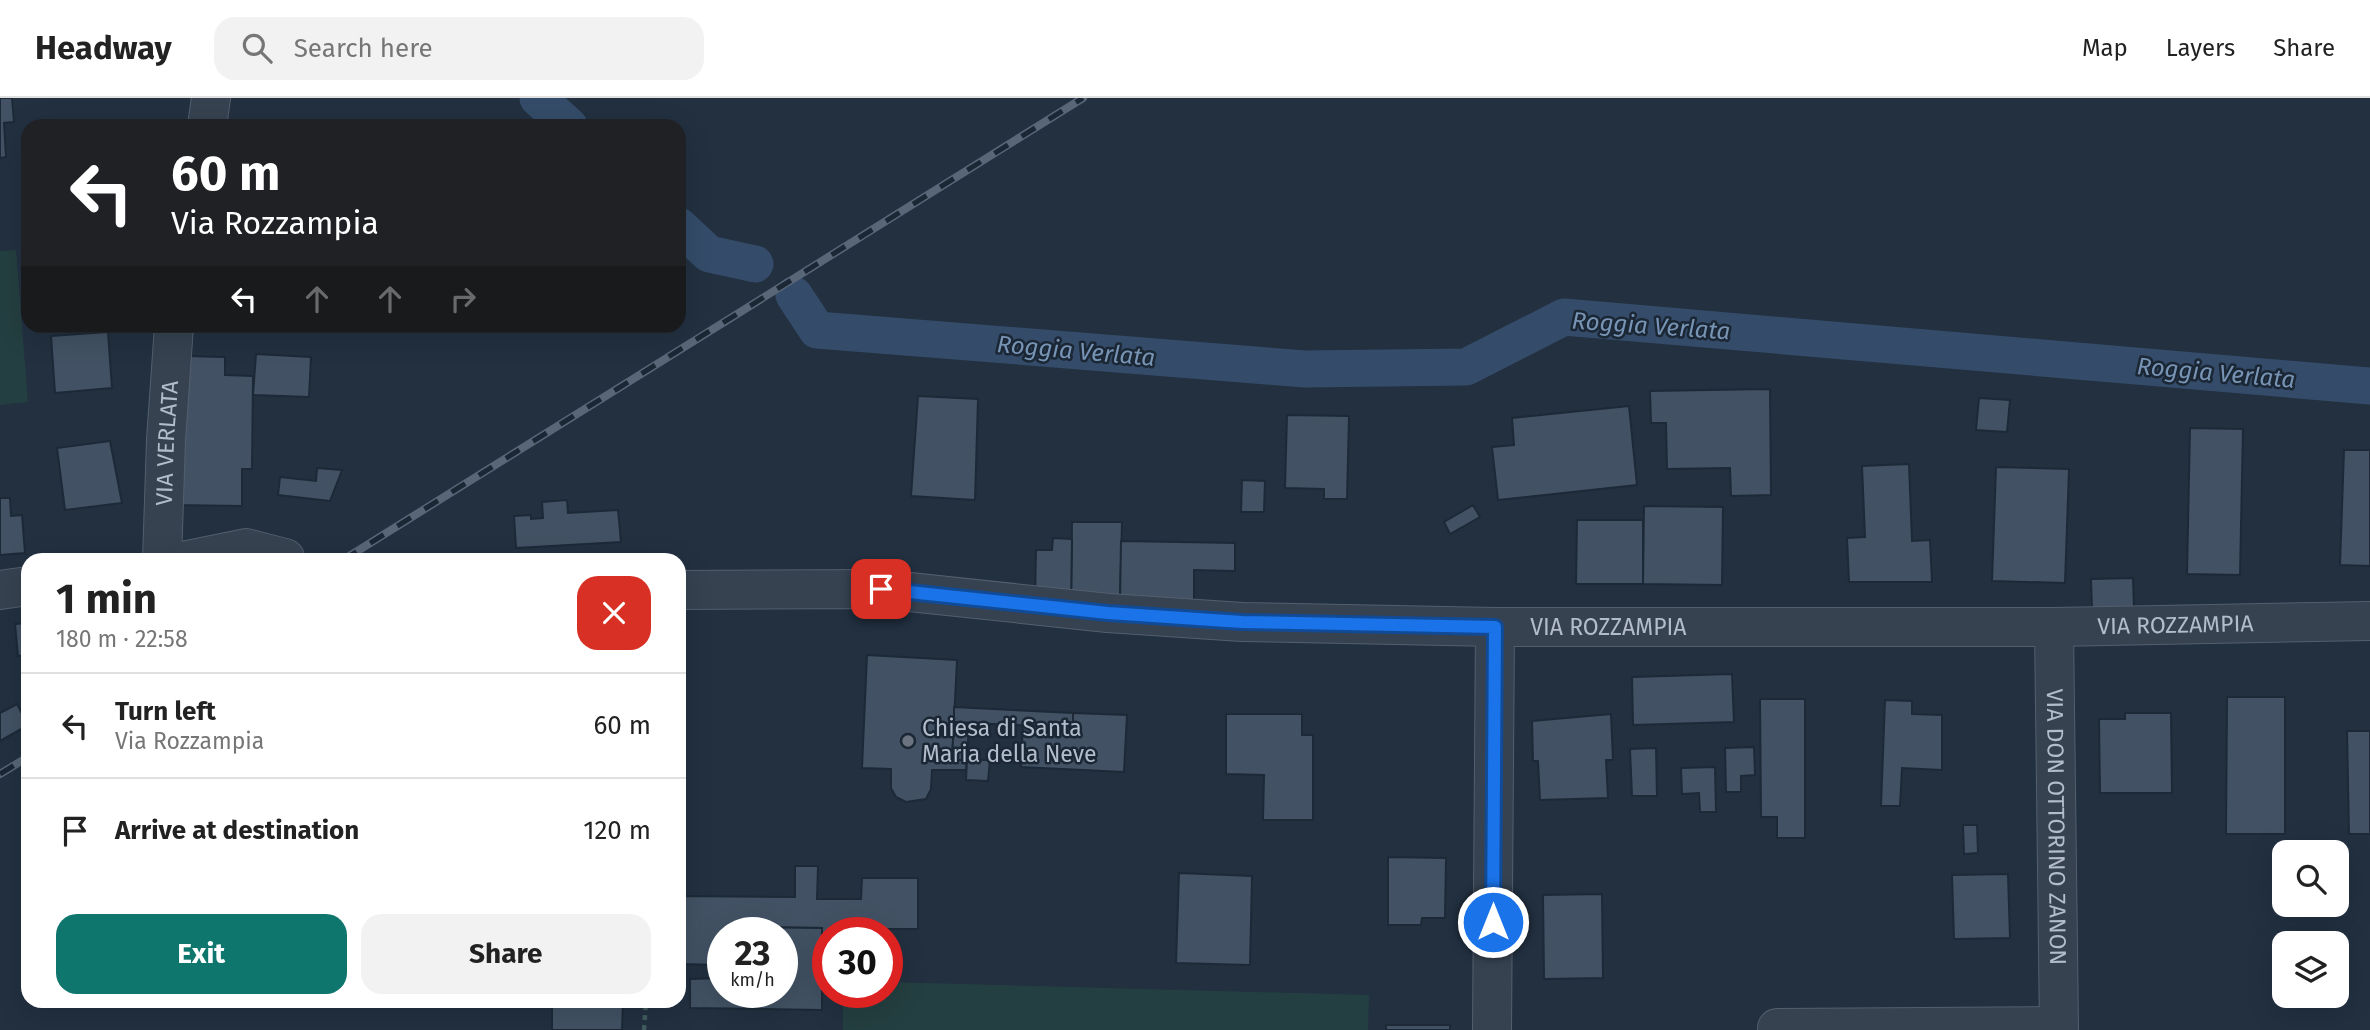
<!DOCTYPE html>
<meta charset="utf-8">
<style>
:root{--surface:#fff;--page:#f2f2f2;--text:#222;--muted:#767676;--line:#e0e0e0;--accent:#0f766e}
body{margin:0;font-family:"Fira Sans",sans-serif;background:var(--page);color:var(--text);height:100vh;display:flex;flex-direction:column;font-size:26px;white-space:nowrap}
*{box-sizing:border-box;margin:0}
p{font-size:23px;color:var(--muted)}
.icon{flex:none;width:38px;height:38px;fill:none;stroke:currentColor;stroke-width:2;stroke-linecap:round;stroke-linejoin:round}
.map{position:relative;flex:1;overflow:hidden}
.details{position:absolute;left:21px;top:455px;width:665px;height:455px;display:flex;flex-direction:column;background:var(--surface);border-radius:21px;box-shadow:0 7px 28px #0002}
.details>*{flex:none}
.guide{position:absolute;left:21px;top:21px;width:665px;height:214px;border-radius:21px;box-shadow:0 7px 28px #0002;background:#202124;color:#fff;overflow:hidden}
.controls{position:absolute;left:2272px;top:742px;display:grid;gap:14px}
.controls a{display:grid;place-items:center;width:77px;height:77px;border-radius:14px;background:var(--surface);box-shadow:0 7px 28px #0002;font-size:35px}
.speed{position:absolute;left:707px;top:819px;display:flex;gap:14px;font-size:35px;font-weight:700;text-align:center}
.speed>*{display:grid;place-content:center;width:91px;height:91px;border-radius:50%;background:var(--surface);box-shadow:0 7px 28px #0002;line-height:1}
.speed small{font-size:18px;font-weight:400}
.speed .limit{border:10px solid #d22;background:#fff;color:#111}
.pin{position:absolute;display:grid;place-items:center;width:60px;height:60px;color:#fff;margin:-30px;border-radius:14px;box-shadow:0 4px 10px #0006}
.me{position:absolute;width:77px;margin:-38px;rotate:0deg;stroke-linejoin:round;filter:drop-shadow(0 0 5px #0008)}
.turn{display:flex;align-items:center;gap:24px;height:147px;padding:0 35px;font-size:32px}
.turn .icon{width:91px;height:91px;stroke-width:2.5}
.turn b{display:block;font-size:49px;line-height:60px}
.lanes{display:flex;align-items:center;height:66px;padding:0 35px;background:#0003;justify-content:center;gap:35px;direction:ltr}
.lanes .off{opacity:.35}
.round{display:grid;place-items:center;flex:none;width:74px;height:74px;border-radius:21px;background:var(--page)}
.headline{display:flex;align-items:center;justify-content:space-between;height:119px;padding:0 35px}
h1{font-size:42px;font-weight:700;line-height:52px}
.button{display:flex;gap:14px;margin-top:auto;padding:14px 35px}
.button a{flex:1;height:80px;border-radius:21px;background:var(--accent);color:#fff;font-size:28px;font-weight:700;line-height:80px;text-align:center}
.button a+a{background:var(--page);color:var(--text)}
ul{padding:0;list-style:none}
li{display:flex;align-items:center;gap:21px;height:105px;padding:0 35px;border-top:2px solid var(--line)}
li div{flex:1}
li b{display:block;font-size:26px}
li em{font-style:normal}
header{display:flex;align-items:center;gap:42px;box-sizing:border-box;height:98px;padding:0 35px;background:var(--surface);border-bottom:2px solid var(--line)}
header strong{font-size:33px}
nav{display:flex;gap:38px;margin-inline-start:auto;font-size:24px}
.search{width:490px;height:63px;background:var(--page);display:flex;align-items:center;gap:18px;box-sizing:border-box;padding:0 24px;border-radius:21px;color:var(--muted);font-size:26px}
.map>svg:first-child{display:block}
.green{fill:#243f41}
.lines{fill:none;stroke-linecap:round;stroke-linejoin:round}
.canal{stroke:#344c69;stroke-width:37}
.building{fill:#425264;stroke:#1d2937;stroke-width:2}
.minor-casing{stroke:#545f6e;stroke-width:40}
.path{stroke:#425c5e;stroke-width:4.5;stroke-dasharray:5 5;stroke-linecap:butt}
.minor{stroke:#364250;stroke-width:38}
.rail-casing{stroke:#586677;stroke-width:8}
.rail{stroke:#1b2735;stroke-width:5;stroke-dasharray:16;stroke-linecap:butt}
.route-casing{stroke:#114b97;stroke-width:18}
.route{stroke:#1a73e8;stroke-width:12}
.worship-dot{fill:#6b7280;stroke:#1b2735;stroke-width:2.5}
.labels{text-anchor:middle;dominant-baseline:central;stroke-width:5;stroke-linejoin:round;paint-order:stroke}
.street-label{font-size:23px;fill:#b2bccb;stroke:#1b2735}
.poi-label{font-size:23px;fill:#b2bccb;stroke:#1b2735;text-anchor:start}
.water-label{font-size:24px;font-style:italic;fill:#7794b5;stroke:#1b2735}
</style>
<header>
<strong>Headway</strong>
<div class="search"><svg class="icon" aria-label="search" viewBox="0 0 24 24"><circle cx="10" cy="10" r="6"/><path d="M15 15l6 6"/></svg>Search here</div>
<nav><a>Map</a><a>Layers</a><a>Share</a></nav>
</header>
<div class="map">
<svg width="2370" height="932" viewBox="0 0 2370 932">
<rect width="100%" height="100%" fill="#223040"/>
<!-- green -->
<g class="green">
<polygon points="16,152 28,304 0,307 0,153"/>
<polygon points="887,884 1369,897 1368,932 843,932 843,894 887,894"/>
</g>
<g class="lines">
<!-- canal -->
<g class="canal">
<polyline points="538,0 569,28"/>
<polyline points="679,128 709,156 755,166"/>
<polyline points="794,197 817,232 1305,271 1466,269 1564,219 2370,288"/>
</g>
</g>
<!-- building -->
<g class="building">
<polygon points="0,0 12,0 14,24 4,25 6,59 0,60"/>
<polygon points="108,234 112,290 55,295 51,238"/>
<polygon points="256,256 311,259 309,299 253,297"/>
<polygon points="184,258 225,259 225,277 253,278 252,371 242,371 242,408 174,407"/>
<polygon points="1770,291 1771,397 1731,398 1730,370 1667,371 1666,325 1651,325 1650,293"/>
<polygon points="918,298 978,301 975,402 911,398"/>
<polygon points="1979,300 2010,302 2007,334 1976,332"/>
<polygon points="1629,308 1637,387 1498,402 1492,349 1514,347 1512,320"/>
<polygon points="1287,317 1349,318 1347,401 1324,401 1324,391 1285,390"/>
<polygon points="2190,330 2243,331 2240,477 2187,476"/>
<polygon points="110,343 122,405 65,412 57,350"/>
<polygon points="2344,352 2370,352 2370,468 2340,467"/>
<polygon points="1909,366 1912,443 1930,442 1932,484 1849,484 1847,440 1865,439 1862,368"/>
<polygon points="1996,369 2069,371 2065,485 1992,483"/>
<polygon points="317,370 342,372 330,403 278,397 280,379 316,383"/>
<polygon points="1242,382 1265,383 1264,414 1241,414"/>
<polygon points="0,400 10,400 11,418 22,417 25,455 0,457"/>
<polygon points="567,402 568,415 618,412 621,444 516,450 514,418 531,417 531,421 543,420 542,404"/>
<polygon points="1473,407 1480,419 1450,436 1444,424"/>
<polygon points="1644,408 1723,409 1722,487 1643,486"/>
<polygon points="1577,422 1643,422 1643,486 1576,486"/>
<polygon points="1072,424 1122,424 1120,504 1071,504"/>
<polygon points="1053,440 1072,441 1071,504 1035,503 1036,452 1052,452"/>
<polygon points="1121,443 1235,445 1235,473 1194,472 1194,505 1120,504"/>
<polygon points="2133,480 2134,510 2092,511 2091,481"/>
<polygon points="28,525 28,557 18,558 15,526"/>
<polygon points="867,557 957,562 952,662 967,662 966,672 932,672 931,691 926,701 906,704 896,699 891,690 891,671 862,670"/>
<polygon points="1732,576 1734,624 1633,627 1632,579"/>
<polygon points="2227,599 2285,599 2285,736 2226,736"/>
<polygon points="1760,601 1805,601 1805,740 1777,740 1777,719 1761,719"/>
<polygon points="1885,602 1912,603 1912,616 1942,617 1942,672 1902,670 1900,708 1881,708"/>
<polygon points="17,606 28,627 0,643 0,615"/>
<polygon points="954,609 1073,615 1073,630 954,624"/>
<polygon points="1073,615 1127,617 1124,674 1021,669 1023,627 1073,630"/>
<polygon points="2125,615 2171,615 2172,695 2100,695 2099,621 2125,621"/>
<polygon points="1226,616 1302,616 1302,637 1313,637 1313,722 1263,722 1264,677 1226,676"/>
<polygon points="1611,616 1613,662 1606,662 1608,700 1540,702 1538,663 1533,663 1532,623"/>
<polygon points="954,624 969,625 967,662 952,662"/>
<polygon points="2347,633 2370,633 2370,736 2349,736"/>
<polygon points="1754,649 1755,677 1741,678 1741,694 1726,694 1725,650"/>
<polygon points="1656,650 1657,698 1632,698 1630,651"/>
<polygon points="967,662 990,662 988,683 966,682"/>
<polygon points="1715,669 1716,714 1700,714 1699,695 1682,696 1681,670"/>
<polygon points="1963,727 1977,727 1978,755 1964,756"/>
<polygon points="1388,759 1446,760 1445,820 1422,820 1421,827 1388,827"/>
<polygon points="795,768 818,768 817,801 861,801 862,780 918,780 918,831 874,831 874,835 828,835 828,859 821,859 822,830 744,829 744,835 723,835 723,867 679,866 679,798 795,799"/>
<polygon points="1179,775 1252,778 1250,867 1176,865"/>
<polygon points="2008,776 2010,840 1954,841 1952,777"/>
<polygon points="1602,796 1603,880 1544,881 1543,797"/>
<polygon points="744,829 822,830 822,912 690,910 690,881 723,880 723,894 782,894 782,835 744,835"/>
<polygon points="552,903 623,903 622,932 552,932"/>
<rect x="1386" y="927" width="64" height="5"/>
</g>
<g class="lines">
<!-- minor casing -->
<g class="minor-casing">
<g id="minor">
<polyline points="207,28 211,0"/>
<path id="s1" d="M162,462l4,-120 8,-114"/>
<polyline points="187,462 246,450 285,460"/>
<polyline points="0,492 28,488"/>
<path id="s2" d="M679,492l202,-1 227,24 134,9 253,5h559l316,-6"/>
<path id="s3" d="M2054,529l5,403"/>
<polyline points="1777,930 2059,928"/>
<polyline points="1492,932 1495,529"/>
</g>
</g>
<!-- path -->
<polyline class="path" points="644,932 646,903"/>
<!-- minor -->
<use href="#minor" class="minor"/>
<!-- rail casing -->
<g class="rail-casing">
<g id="rail">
<polyline points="343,462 1083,0"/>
<polyline points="0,676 28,659"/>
</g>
</g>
<!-- rail -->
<use href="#rail" class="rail"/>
</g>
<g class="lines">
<!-- route casing -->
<g class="route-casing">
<polyline id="route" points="881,491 1108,515 1242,524 1495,529 1493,824"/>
</g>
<!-- route -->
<use href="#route" class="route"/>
</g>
<!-- markers -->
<circle class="worship-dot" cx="908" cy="643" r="7"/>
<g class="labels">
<!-- street labels -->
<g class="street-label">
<text stroke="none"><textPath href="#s1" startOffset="117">VIA VERLATA</textPath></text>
<text stroke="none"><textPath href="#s2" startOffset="1498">VIA ROZZAMPIA</textPath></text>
<text stroke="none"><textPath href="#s2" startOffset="931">VIA ROZZAMPIA</textPath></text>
<text stroke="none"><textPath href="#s3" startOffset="200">VIA DON OTTORINO ZANON</textPath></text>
</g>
<!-- poi labels -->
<g class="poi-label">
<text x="922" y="630">Chiesa di Santa<tspan x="922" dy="26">Maria della Neve</tspan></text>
</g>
<!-- water labels -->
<g class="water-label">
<text transform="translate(1651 228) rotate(4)">Roggia Verlata</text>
<text transform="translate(1076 253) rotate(5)">Roggia Verlata</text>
<text transform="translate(2216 275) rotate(5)">Roggia Verlata</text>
</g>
</g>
</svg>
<div class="controls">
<a><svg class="icon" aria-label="search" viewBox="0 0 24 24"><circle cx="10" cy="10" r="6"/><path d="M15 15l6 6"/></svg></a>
<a><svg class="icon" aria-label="layers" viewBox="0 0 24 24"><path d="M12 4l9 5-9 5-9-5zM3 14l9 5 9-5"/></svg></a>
</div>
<div class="speed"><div>23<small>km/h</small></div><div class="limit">30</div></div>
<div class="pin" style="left:881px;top:491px;background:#d93025"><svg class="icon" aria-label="arrive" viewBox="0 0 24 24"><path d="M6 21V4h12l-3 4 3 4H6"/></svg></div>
<svg class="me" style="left:1493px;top:824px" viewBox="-20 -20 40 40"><circle r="17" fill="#1a73e8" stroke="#fff" stroke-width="3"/><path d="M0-11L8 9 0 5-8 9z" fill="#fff"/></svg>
<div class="guide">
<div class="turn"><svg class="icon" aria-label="left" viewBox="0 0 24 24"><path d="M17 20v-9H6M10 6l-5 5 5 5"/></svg><div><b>60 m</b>Via Rozzampia</div></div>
<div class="lanes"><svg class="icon" aria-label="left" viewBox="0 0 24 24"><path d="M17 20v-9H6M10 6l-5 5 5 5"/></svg><svg class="icon off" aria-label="ahead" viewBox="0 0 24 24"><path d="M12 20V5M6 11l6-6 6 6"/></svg><svg class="icon off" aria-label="ahead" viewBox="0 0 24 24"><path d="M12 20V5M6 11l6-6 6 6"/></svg><svg class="icon off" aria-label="right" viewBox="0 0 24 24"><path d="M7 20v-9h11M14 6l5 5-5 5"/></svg></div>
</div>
<section class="details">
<div class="headline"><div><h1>1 min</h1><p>180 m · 22:58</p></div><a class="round" style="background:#d93025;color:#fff"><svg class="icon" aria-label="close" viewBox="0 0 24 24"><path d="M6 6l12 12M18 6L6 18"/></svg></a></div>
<ul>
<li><svg class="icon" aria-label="left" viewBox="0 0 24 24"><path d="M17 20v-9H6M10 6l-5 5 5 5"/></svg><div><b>Turn left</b><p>Via Rozzampia</p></div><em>60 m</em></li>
<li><svg class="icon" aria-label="arrive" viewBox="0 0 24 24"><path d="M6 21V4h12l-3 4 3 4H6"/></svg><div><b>Arrive at destination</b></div><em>120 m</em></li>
</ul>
<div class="button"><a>Exit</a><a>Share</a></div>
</section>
</div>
